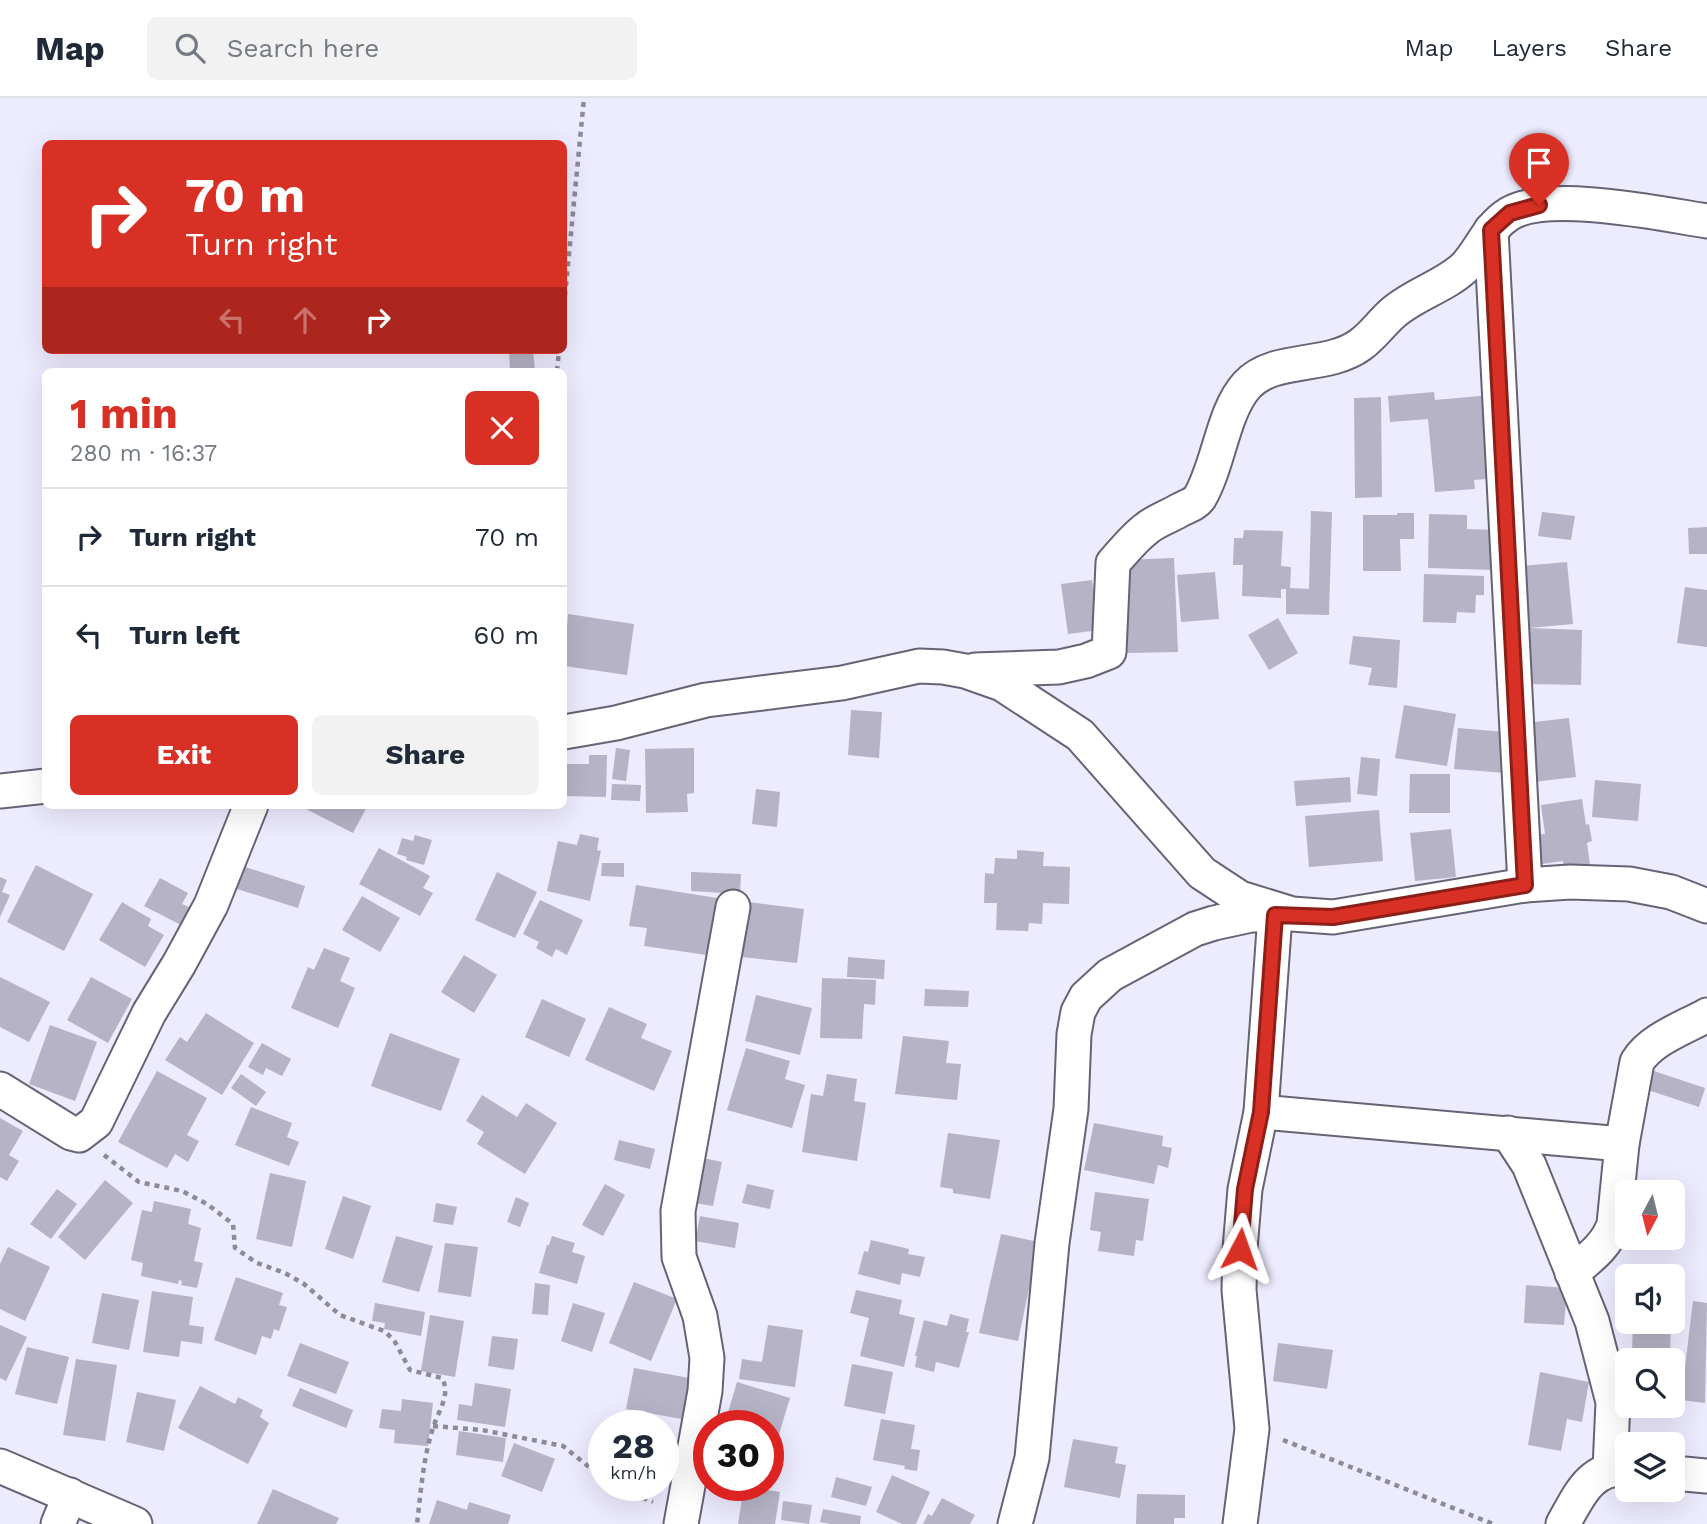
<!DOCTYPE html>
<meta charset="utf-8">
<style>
:root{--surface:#fff;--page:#f2f2f3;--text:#1f2937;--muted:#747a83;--line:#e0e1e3;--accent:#d93025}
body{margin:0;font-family:"Work Sans",sans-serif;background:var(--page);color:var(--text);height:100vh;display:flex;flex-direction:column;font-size:26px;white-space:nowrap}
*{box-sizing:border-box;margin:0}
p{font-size:23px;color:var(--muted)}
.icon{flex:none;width:38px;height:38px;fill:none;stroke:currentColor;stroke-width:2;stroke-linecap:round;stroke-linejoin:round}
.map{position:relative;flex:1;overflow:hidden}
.sheet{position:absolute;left:42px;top:270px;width:525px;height:441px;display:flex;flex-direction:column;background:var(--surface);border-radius:10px;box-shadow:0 7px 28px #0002}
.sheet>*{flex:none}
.top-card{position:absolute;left:42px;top:42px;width:525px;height:214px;border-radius:10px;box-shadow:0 7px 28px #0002;background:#d93025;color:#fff;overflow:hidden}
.needle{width:46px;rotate:187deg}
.fabs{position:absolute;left:1615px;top:1082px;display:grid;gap:14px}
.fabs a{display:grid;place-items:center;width:70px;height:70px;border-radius:10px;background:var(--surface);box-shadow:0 7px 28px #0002;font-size:35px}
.speed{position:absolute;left:588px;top:1312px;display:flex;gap:14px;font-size:35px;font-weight:700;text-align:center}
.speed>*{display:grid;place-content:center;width:91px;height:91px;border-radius:50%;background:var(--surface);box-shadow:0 7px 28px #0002;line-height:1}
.speed small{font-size:18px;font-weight:400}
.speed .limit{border:10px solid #d22;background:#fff;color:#111}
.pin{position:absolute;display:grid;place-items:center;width:60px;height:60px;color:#fff;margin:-72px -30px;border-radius:50% 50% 50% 0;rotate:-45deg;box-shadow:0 0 7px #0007}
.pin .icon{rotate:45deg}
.me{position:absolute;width:77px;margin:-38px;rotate:4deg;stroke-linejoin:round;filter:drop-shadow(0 0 5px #0008)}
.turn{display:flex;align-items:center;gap:24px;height:147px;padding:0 28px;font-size:32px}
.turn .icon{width:91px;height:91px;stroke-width:2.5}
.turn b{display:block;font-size:49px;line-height:60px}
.lanes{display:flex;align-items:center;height:66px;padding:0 28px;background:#0003;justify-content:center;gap:35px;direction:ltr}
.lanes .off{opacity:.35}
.round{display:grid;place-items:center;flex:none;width:74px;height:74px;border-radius:10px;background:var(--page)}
.summary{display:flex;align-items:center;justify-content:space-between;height:119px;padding:0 28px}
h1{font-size:42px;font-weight:700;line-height:52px;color:var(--accent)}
.primary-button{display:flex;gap:14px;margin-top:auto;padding:14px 28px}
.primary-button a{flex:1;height:80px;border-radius:10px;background:var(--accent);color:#fff;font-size:28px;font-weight:700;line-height:80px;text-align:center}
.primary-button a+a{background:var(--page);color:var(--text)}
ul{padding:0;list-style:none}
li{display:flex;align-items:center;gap:21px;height:98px;padding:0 28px;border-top:2px solid var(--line)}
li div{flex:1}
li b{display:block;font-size:26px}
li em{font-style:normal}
header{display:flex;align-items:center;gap:42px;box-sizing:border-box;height:98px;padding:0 35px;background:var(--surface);border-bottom:2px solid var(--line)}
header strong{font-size:33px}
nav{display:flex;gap:38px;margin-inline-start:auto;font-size:24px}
.search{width:490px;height:63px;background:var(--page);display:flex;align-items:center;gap:18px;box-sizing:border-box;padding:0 24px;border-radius:10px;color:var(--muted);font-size:26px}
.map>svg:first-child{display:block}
.building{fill:#b5b3c5}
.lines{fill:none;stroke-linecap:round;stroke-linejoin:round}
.minor-casing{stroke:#656374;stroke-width:37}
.path{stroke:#8c8b98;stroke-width:4.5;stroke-dasharray:5 5;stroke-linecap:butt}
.minor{stroke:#fff;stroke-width:33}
.route-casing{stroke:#8d1f18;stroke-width:18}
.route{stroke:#d93025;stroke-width:12}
</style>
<header>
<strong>Map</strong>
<div class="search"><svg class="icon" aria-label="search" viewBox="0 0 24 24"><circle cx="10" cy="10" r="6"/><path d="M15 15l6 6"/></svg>Search here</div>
<nav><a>Map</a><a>Layers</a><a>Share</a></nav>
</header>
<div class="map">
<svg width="1707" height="1426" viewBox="0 0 1707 1426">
<rect width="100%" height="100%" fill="#edebfe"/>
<!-- building -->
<g class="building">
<polygon points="509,252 533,252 535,273 510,273"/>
<polygon points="1434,294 1435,302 1490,297 1498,380 1474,382 1475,391 1435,394 1428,321 1390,324 1388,298"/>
<polygon points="1381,299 1382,399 1355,400 1354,300"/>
<polygon points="1311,413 1332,414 1329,517 1286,516 1286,491 1281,491 1281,500 1242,498 1243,467 1233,467 1234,440 1243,440 1244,432 1283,433 1281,468 1291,469 1290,490 1309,491"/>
<polygon points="1542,414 1575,418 1571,442 1538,438"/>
<polygon points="1397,415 1414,415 1414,441 1400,441 1401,473 1363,473 1363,417 1397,417"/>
<polygon points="1429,416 1467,417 1467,431 1496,432 1495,472 1428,470"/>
<polygon points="1707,429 1707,456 1689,456 1688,430"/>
<polygon points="1174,460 1178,554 1126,555 1122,462"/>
<polygon points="1567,464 1573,526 1529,530 1582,532 1581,587 1526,586 1528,530 1522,468"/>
<polygon points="1215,474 1219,521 1181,524 1177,477"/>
<polygon points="1424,476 1484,478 1484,497 1476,497 1475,515 1457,514 1456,525 1423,524"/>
<polygon points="1092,482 1099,532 1068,536 1061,486"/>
<polygon points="1685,489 1707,492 1707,549 1677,545"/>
<polygon points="568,516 634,526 627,577 564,568"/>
<polygon points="1278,520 1298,555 1269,572 1248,537"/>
<polygon points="1353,538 1400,542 1397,590 1368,587 1372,570 1349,566"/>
<polygon points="1404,607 1456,616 1447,668 1395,660"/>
<polygon points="851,612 882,614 879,660 848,657"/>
<polygon points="1569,620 1576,679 1533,684 1526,625"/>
<polygon points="1458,630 1518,635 1506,675 1454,671"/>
<polygon points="616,650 630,652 626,683 612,681"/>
<polygon points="694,650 694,695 687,696 688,714 646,715 645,651"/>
<polygon points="589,657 607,657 606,699 564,698 564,666 589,666"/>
<polygon points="1361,659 1380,661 1377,698 1357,696"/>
<polygon points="1410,676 1450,676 1450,715 1409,715"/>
<polygon points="1350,679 1351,704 1296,708 1294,683"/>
<polygon points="1595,682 1641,686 1638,723 1592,719"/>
<polygon points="612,686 641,687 640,703 611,702"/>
<polygon points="756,691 780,694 777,729 752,726"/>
<polygon points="1582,701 1586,727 1589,726 1592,743 1587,745 1590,767 1564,771 1563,763 1542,766 1537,737 1545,736 1541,707"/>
<polygon points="303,707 368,707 353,735 302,709"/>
<polygon points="1379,712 1383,763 1309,769 1305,718"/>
<polygon points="1451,731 1456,779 1415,783 1410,735"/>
<polygon points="580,736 599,740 597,752 601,753 590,803 547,793 558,743 577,747"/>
<polygon points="415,737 432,742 424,767 406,762 407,759 397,756 402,740 413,743"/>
<polygon points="379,750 430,778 423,790 433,795 420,818 359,786"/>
<polygon points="1017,752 1044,754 1043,768 1070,769 1069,806 1043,805 1042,826 1029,825 1028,833 996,832 997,805 984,805 985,775 994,776 995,760 1017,761"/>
<polygon points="602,765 624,765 624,779 601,778"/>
<polygon points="36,767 93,796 64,853 7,824"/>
<polygon points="245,769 305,788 298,810 237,791"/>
<polygon points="497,774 537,794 515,840 475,822"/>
<polygon points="691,774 741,776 740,796 691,793"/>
<polygon points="0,779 7,782 2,794 10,797 0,819"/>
<polygon points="160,780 188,795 182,806 191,810 181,827 144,808"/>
<polygon points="636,787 723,801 714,858 644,848 647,830 629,828"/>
<polygon points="362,798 400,820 380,854 342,832"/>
<polygon points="540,802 583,822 567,857 556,851 552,859 536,850 539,844 523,836"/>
<polygon points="122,804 151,821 148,828 164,837 145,869 99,842"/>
<polygon points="749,804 804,811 797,865 742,859"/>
<polygon points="324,850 350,860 340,883 355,890 338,930 291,910 308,869 314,872"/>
<polygon points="464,857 497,877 474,915 441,894"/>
<polygon points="848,859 885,862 884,881 847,879"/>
<polygon points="0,879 50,904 29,944 0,929"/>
<polygon points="91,879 132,901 108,945 67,922"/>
<polygon points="822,880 876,882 875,907 864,906 862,941 820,940"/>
<polygon points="925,891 969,893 968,909 924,908"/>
<polygon points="756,897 812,910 800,957 745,943"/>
<polygon points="542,901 586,921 569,959 525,939"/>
<polygon points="609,909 647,926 641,940 672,953 654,993 585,962"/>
<polygon points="206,915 254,945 222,997 165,962 180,939 187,944"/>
<polygon points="50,927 97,944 75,1003 29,986"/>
<polygon points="390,935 460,961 441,1013 371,988"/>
<polygon points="903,938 949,943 946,965 961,966 957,1002 895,996"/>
<polygon points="262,945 291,961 282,978 266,970 263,977 248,969"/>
<polygon points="746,950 790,963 785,981 805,987 792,1030 727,1012"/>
<polygon points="157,973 207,1000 187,1037 199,1043 188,1064 175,1056 167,1070 118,1044"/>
<polygon points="1654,973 1705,990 1699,1009 1648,992"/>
<polygon points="241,976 266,994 256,1008 231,990"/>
<polygon points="827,976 857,981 854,1003 866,1005 857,1063 802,1054 811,996 823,998"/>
<polygon points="482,997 517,1019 526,1005 557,1025 525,1076 477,1046 484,1034 466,1023"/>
<polygon points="251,1009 292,1025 287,1039 299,1044 289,1068 235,1047"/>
<polygon points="0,1020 23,1033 9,1057 19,1063 7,1083 0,1079"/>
<polygon points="1094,1025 1163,1038 1162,1048 1172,1050 1168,1070 1158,1067 1154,1086 1084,1072"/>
<polygon points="948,1035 1000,1042 990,1101 953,1095 953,1091 940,1089"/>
<polygon points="619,1042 655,1051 650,1071 614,1062"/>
<polygon points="703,1060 722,1064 713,1108 694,1105"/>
<polygon points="270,1075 306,1083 292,1149 256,1141"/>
<polygon points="105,1082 133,1105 85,1162 58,1139"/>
<polygon points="605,1086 625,1097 603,1138 582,1127"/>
<polygon points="747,1086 774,1092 770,1111 742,1105"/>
<polygon points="57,1091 77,1106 51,1141 30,1126"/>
<polygon points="1095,1094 1149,1101 1143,1143 1136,1142 1134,1158 1098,1153 1101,1134 1090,1132"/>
<polygon points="343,1098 371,1108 353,1161 325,1151"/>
<polygon points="516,1099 529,1105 520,1129 507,1124"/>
<polygon points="154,1103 191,1111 188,1126 201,1130 194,1163 203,1165 197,1190 181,1187 182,1183 179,1182 178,1186 141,1178 143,1165 131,1162 142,1112 152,1114"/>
<polygon points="436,1105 457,1109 453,1127 433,1124"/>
<polygon points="700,1118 739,1125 735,1150 695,1143"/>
<polygon points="1001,1136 1039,1144 1018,1243 979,1235"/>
<polygon points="396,1138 433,1148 419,1194 382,1184"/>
<polygon points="552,1138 575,1145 572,1154 585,1158 577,1186 539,1175 547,1147 549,1147"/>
<polygon points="871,1142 909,1151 908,1156 925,1159 920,1179 902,1175 900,1187 858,1176 864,1153 868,1154"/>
<polygon points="445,1145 478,1149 471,1199 438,1194"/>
<polygon points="8,1149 50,1169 25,1223 0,1211 0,1166"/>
<polygon points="236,1179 283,1195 279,1207 287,1209 279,1233 274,1231 271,1241 262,1238 256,1257 214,1242"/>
<polygon points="634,1184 677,1201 651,1263 609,1245"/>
<polygon points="535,1185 550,1187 548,1217 532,1216"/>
<polygon points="1526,1187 1567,1190 1564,1227 1524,1225"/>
<polygon points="856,1192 902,1202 899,1216 915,1220 904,1269 860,1258 869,1220 850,1215"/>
<polygon points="152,1193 193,1199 189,1227 204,1229 202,1246 181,1243 179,1259 143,1254"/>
<polygon points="102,1195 139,1202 129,1252 92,1245"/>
<polygon points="1693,1203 1707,1205 1705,1305 1681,1302"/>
<polygon points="375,1205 425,1214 421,1238 384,1231 385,1225 372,1223"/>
<polygon points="573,1205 605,1215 592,1254 561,1243"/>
<polygon points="950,1216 969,1221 966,1234 969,1234 959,1270 936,1264 934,1274 915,1269 917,1258 915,1258 924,1222 947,1228"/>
<polygon points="430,1217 464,1223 455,1279 421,1273"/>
<polygon points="1633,1223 1671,1223 1670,1255 1632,1254"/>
<polygon points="0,1227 27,1239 6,1283 0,1280"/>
<polygon points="768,1227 803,1232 795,1289 739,1281 742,1261 762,1264"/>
<polygon points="492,1238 518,1241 514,1272 488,1268"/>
<polygon points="300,1245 349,1264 336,1296 287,1278"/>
<polygon points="1278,1245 1333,1252 1327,1291 1273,1283"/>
<polygon points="27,1249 69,1259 57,1306 15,1296"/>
<polygon points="76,1261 117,1267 105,1343 63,1337"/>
<polygon points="852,1266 893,1274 885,1316 844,1308"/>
<polygon points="634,1270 695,1281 687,1322 626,1311"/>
<polygon points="1540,1274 1589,1284 1582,1324 1567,1321 1561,1353 1528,1347"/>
<polygon points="737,1284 790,1300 773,1356 768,1354 768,1328 724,1328"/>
<polygon points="475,1285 511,1291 505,1329 457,1322 459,1306 472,1308"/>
<polygon points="200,1288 235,1306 238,1299 263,1312 260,1319 269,1325 248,1366 178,1330"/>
<polygon points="300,1290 353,1312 346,1330 292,1308"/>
<polygon points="137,1294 176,1302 164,1353 126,1344"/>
<polygon points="402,1301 433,1305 428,1348 394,1345 395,1332 379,1330 382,1311 401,1313"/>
<polygon points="881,1321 915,1327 911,1351 920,1352 917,1373 904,1371 905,1368 873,1362"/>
<polygon points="459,1333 506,1340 503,1364 456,1357"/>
<polygon points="1073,1341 1118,1349 1115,1365 1126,1367 1120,1400 1064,1389"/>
<polygon points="663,1344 681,1351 667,1387 663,1385"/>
<polygon points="514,1345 555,1361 542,1394 501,1378"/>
<polygon points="892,1377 930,1394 916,1426 902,1426 876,1414"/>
<polygon points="836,1379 872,1389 866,1408 831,1399"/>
<polygon points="744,1388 780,1394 775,1426 738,1426"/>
<polygon points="273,1391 339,1420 336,1426 257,1426"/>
<polygon points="1137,1396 1185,1397 1185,1420 1174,1420 1174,1426 1136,1426"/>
<polygon points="942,1400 975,1417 970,1426 923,1426 928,1416 932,1418"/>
<polygon points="437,1402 467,1412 469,1404 511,1417 508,1426 429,1426"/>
<polygon points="783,1403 812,1407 809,1426 781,1422"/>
<polygon points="823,1411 861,1418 860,1426 831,1426 820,1424"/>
</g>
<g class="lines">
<!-- minor casing -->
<g class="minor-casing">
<g id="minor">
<polyline points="1491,132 1525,787"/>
<path d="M975,572l84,-3 27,-6 23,-9 4,-89c10,-11 21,-25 33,-34 9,-8 22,-12 32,-18 7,-4 18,-7 22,-14 19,-33 23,-86 47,-112 26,-29 80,-16 113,-40 13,-9 22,-23 34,-33 21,-18 51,-26 71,-45 16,-17 23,-40 44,-53 38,-24 153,0 198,7"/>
<polyline points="564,634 616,625 706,602 842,585 919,568 943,569 965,573 1002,586 1080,637 1202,775 1240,800 1292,816 1333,819 1525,787 1570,784 1629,786 1671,794 1707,808"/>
<polyline points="0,693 46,688"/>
<polyline points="0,991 71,1035 79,1037 96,1024 149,915 179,866 211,807 251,707"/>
<polyline points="1261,1014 1622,1046"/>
<polyline points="1508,1035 1529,1067 1592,1223 1613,1304 1610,1371"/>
<path d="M1572,1175c16,-14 35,-27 42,-49l8,-80 15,-82c14,-23 47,-34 70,-47"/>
<polyline points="0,1368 135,1426"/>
<polyline points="1673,1375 1707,1378"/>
<polyline points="58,1426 70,1397"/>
<polyline points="681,1426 705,1293 707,1260 700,1218 679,1159 678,1113 733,809"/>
<polyline points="1015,1426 1032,1360 1052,1145 1071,1011 1074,936 1078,914 1086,899 1110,877 1195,831 1214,825 1251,817 1277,817"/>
<polyline points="1240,1426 1252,1331 1239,1192 1240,1151 1245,1091 1261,1014 1275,817"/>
<path d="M1563,1426c16,-28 27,-58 65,-55"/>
</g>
</g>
<!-- path -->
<g class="path">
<polyline points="564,208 584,0"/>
<polyline points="557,273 559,252"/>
<path d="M104,1057l35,27 43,9 25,13 26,20 2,24 22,15 28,10 19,11 36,31 44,16 10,9 16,30 32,8c9,16 -3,32 -8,47 -11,32 -13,66 -17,99"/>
<polyline points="433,1328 482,1332 563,1348 604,1381"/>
<polyline points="1283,1342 1493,1426"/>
<polyline points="615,1388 653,1404"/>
</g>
<!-- minor -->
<use href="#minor" class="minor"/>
</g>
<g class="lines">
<!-- route casing -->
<g class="route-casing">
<polyline id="route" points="1240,1151 1245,1091 1261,1014 1275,817 1333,819 1525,787 1491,132 1510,115 1539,107"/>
</g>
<!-- route -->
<use href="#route" class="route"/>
</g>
</svg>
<div class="fabs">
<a><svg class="needle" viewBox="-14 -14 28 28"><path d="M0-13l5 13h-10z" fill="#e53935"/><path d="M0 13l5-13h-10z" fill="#747a83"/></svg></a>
<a><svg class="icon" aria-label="sound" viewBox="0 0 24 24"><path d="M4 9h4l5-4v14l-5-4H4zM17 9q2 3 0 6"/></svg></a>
<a><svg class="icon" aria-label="search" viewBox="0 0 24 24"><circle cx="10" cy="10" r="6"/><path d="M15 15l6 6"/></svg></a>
<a><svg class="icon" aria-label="layers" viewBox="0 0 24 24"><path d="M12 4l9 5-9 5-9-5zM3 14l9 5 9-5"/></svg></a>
</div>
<div class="speed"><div>28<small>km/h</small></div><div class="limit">30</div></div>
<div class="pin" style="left:1539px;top:107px;background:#d93025"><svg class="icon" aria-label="arrive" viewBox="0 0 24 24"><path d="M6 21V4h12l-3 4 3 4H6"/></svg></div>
<svg class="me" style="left:1240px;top:1151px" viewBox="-20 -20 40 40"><path d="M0-17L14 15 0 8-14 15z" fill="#d93025" stroke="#fff" stroke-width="4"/></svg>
<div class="top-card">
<div class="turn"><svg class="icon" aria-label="right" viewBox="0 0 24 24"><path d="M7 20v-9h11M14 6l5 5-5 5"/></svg><div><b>70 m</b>Turn right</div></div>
<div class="lanes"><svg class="icon off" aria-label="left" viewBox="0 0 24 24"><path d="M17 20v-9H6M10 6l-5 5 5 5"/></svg><svg class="icon off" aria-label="ahead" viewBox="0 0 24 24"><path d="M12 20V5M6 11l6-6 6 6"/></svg><svg class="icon" aria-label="right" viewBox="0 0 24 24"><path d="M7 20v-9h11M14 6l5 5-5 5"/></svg></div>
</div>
<section class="sheet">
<div class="summary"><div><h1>1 min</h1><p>280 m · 16:37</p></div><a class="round" style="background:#d93025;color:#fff"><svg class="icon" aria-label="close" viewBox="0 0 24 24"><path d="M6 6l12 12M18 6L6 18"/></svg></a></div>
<ul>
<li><svg class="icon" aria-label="right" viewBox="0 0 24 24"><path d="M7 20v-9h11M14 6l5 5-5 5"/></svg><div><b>Turn right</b></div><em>70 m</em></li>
<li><svg class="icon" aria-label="left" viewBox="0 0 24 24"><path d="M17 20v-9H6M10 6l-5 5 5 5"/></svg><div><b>Turn left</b></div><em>60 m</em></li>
</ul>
<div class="primary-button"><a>Exit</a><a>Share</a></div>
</section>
</div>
